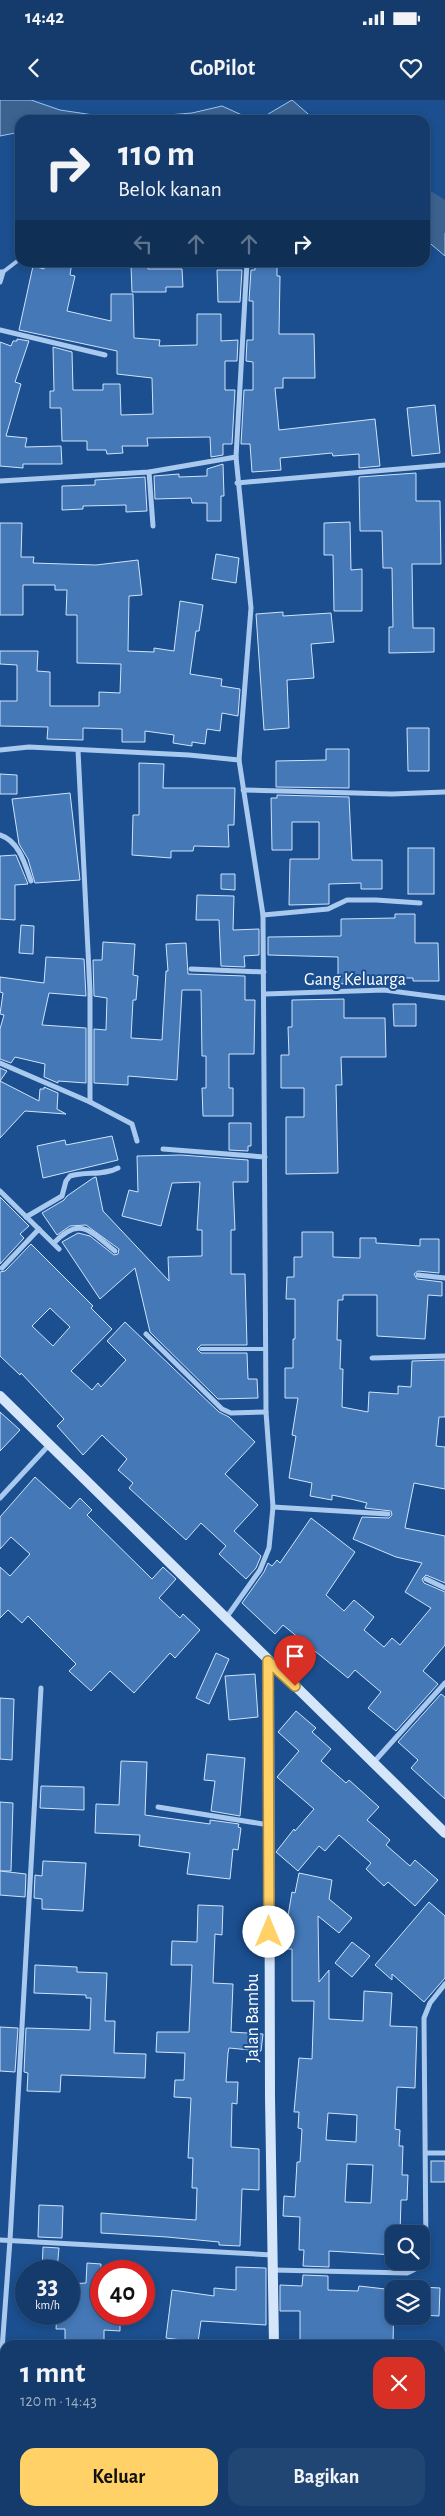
<!DOCTYPE html>
<html lang="id">
<meta charset="utf-8">
<style>
:root{--surface:#143b6b;--page:#214673;--text:#f1f3f6;--muted:#9dadc1;--line:#33557e;--accent:#ffd166}
body{margin:0;font-family:"Alegreya Sans",sans-serif;background:var(--page);color:var(--text);height:100vh;display:flex;flex-direction:column;font-size:19px;white-space:nowrap}
*{box-sizing:border-box;margin:0}
p{font-size:16px;color:var(--muted)}
.icon{flex:none;width:28px;height:28px;fill:none;stroke:currentColor;stroke-width:2;stroke-linecap:round;stroke-linejoin:round}
.map{position:relative;flex:1;overflow:hidden}
.drawer{position:absolute;left:0px;top:2240px;width:445px;height:176px;display:flex;flex-direction:column;background:var(--surface);border-radius:15px 15px 0 0;box-shadow:0 2px 8px #0003,0 0 0 1px var(--line)}
.drawer>*{flex:none}
.guide{position:absolute;left:15px;top:15px;width:415px;height:152px;border-radius:15px;box-shadow:0 2px 8px #0003,0 0 0 1px var(--line);background:#143b6b;color:var(--text);overflow:hidden}
.controls{position:absolute;left:385px;top:2125px;display:grid;gap:10px}
.controls a{display:grid;place-items:center;width:45px;height:45px;border-radius:10px;background:var(--surface);box-shadow:0 2px 8px #0003,0 0 0 1px var(--line);font-size:25px}
.speed{position:absolute;left:15px;top:2160px;display:flex;gap:10px;font-size:25px;font-weight:700;text-align:center}
.speed>*{display:grid;place-content:center;width:65px;height:65px;border-radius:50%;background:var(--surface);box-shadow:0 2px 8px #0003,0 0 0 1px var(--line);line-height:1}
.speed small{font-size:12px;font-weight:400}
.speed .limit{border:8px solid #d22;background:#fff;color:#111}
.pin{position:absolute;display:grid;place-items:center;width:42px;height:42px;color:#fff;margin:-51px -21px;border-radius:50% 50% 50% 0;rotate:-45deg;box-shadow:0 0 5px #0007}
.pin .icon{rotate:45deg}
.me{position:absolute;width:55px;margin:-28px;rotate:0deg;stroke-linejoin:round;filter:drop-shadow(0 0 4px #0008)}
.turn{display:flex;align-items:center;gap:18px;height:105px;padding:0 20px;font-size:22px}
.turn .icon{width:65px;height:65px;stroke-width:2.5}
.turn b{display:block;font-size:35px;line-height:42px}
.lanes{display:flex;align-items:center;height:48px;padding:0 20px;background:#0003;justify-content:center;gap:25px;direction:ltr}
.lanes .off{opacity:.35}
.round{display:grid;place-items:center;flex:none;width:52px;height:52px;border-radius:15px;background:var(--page)}
.overview{display:flex;align-items:center;justify-content:space-between;height:85px;padding:0 20px}
h1{font-size:30px;font-weight:700;line-height:38px}
.button{display:flex;gap:10px;margin-top:auto;padding:10px 20px}
.button a{flex:1;height:58px;border-radius:15px;background:var(--accent);color:#111;font-size:20px;font-weight:700;line-height:58px;text-align:center}
.button a+a{background:var(--page);color:var(--text)}
.status{display:flex;justify-content:space-between;align-items:center;height:35px;padding:0 25px;background:var(--surface);direction:ltr}
.status svg{height:14px;fill:currentColor}
header{display:flex;justify-content:space-between;align-items:center;height:65px;padding:0 20px;background:var(--surface);font-size:22px;font-weight:700}
.map>svg:first-child{display:block}
.water{fill:#3c6290;stroke:#9cc4f0}
.lines{fill:none;stroke-linecap:round;stroke-linejoin:round}
.river{stroke:#3c6290;stroke-width:30}
.building{fill:#4478b7;stroke:#cfe3fa;fill-rule:evenodd}
.lane{stroke:#a9c9ee;stroke-width:4}
.street{stroke:#a9c9ee;stroke-width:5}
.secondary{stroke:#d6e6fa;stroke-width:10}
.route-casing{stroke:#a68842;stroke-width:12}
.route{stroke:#ffd166;stroke-width:9}
.labels{text-anchor:middle;dominant-baseline:central;stroke-width:4;stroke-linejoin:round;paint-order:stroke}
.street-label{font-size:18px;fill:#fff;stroke:#1b4f8f}
</style>
<div class="status"><b>14:42</b><svg viewBox="0 0 49 12"><path d="M0 12V9h3v3zM5 12V6h3v6zM10 12V3h3v9zM15 12V0h3v12zM26 1h20v11H26zM47 4h2v5h-2z"/></svg></div>
<header><svg class="icon" aria-label="back" viewBox="0 0 24 24"><path d="M15 5l-7 7 7 7"/></svg>GoPilot<svg class="icon" aria-label="heart" viewBox="0 0 24 24"><path d="M12 20l-8-8c-3-5 5-10 8-4 3-6 11-1 8 4z"/></svg></header>
<div class="map">
<svg width="445" height="2416" viewBox="0 0 445 2416">
<rect width="100%" height="100%" fill="#1b4f8f"/>
<!-- water -->
<g class="water">
<polygon points="0,0 31,0 60,10 120,19 192,13 222,6 253,20 20,20 20,32 0,36"/>
<polygon points="292,0 315,20 258,20"/>
<polygon points="425,98 445,127 445,156 425,139"/>
</g>
<g class="lines">
<!-- river -->
<polyline class="river" points="425,105 445,118"/>
</g>
<!-- building -->
<g class="building">
<polygon points="46,162 72,162 70,175 75,176 67,211 111,221 111,194 133,194 134,238 160,240 159,246 197,245 197,214 221,214 221,241 238,240 237,261 225,261 225,290 235,290 232,344 223,344 223,355 211,357 210,337 147,338 148,346 122,346 123,353 107,354 106,350 87,350 87,341 62,341 61,308 50,308 50,291 54,291 53,247 72,252 73,290 103,290 103,284 120,284 121,315 153,314 152,278 117,274 117,251 19,230 33,166 44,169"/>
<polygon points="255,162 277,162 277,176 280,176 279,234 314,234 315,278 283,278 283,288 275,288 279,330 375,319 380,366 359,368 359,354 333,356 332,353 280,358 281,370 252,372 250,344 241,344 244,290 253,290 253,262 246,261 247,240 253,240 253,201 249,201 251,170 255,170"/>
<polygon points="148,165 148,169 182,169 183,187 166,187 166,192 132,192 131,166"/>
<polygon points="217,170 242,170 240,202 218,202"/>
<polygon points="17,239 29,241 15,282 21,284 6,336 27,338 25,347 61,346 62,364 23,364 23,368 0,366 0,242 11,246 13,241 17,241"/>
<polygon points="435,305 440,353 412,356 407,308"/>
<polygon points="223,364 224,396 221,396 221,421 207,421 207,403 192,403 191,398 155,399 154,376 179,374 179,377 207,376 207,369"/>
<polygon points="416,373 416,401 440,401 441,464 412,464 413,528 434,528 434,552 389,553 389,527 393,527 392,468 383,468 382,431 360,431 359,377"/>
<polygon points="145,377 147,411 126,412 126,405 83,406 83,409 62,410 62,386 95,385 95,380"/>
<polygon points="350,422 351,470 362,469 362,511 334,511 333,455 324,455 324,423"/>
<polygon points="0,423 22,423 21,457 34,457 33,463 96,465 138,460 142,495 129,496 128,551 154,552 154,548 174,551 180,501 203,505 199,531 196,531 190,574 222,579 221,586 240,589 238,616 222,613 220,631 207,629 205,644 192,642 192,646 173,643 174,635 145,631 145,642 122,642 122,629 83,628 83,640 47,639 48,627 0,626 0,601 17,601 17,565 0,564 0,551 38,551 37,571 50,572 50,606 99,606 99,592 120,593 121,564 77,563 77,515 66,515 67,490 55,490 55,485 23,485 23,515 0,515"/>
<polygon points="216,454 239,458 236,483 212,479"/>
<polygon points="283,512 283,516 331,513 334,542 311,544 314,578 287,580 289,628 264,630 256,514"/>
<polygon points="407,628 429,628 429,671 408,671"/>
<polygon points="326,649 349,649 349,688 276,687 276,661 326,660"/>
<polygon points="139,663 164,664 163,688 235,688 234,725 228,725 229,747 194,746 193,751 171,751 171,758 132,755 133,715 139,715"/>
<polygon points="0,674 17,675 17,694 0,694"/>
<polygon points="70,693 80,780 35,783 28,759 19,744 12,699"/>
<polygon points="277,695 349,697 352,760 382,760 382,789 361,789 361,783 329,784 329,804 289,805 290,759 319,759 319,722 292,722 292,750 272,750 271,698 277,698"/>
<rect x="408" y="748" width="26" height="46"/>
<polygon points="16,755 28,784 15,785 15,820 0,819 0,756"/>
<polygon points="221,774 235,774 235,790 221,789"/>
<polygon points="197,795 234,796 233,830 259,829 259,855 244,856 245,867 221,866 219,820 196,820"/>
<polygon points="395,814 415,814 415,843 438,843 439,881 413,881 413,878 364,878 364,883 338,884 338,857 268,855 268,837 341,836 341,819 395,818"/>
<polygon points="21,825 34,826 33,854 19,853"/>
<polygon points="103,842 135,844 133,875 138,876 136,900 133,900 131,938 162,940 166,871 168,871 166,844 186,843 188,874 245,876 245,900 255,900 254,954 229,954 229,988 233,988 233,1016 203,1016 202,988 206,988 206,956 202,956 201,890 182,890 177,980 128,976 128,985 94,983 94,929 106,930 107,898 94,896 93,860 102,860"/>
<polygon points="46,857 84,859 86,896 49,893 42,925 86,928 86,983 58,981 58,983 44,977 45,964 15,957 11,963 0,959 0,929 4,915 0,914 3,893 0,892 0,877 44,883"/>
<polygon points="344,899 344,918 385,918 386,957 341,957 342,985 336,985 338,1073 286,1074 286,1017 304,1017 304,988 281,988 281,955 289,955 288,927 292,927 292,900"/>
<polygon points="393,904 416,904 416,926 394,926"/>
<polygon points="0,968 7,971 0,981 39,1001 40,989 44,989 44,987 58,993 57,1009 66,1014 25,1011 0,1038"/>
<polygon points="229,1023 251,1023 251,1046 248,1046 248,1051 229,1050"/>
<polygon points="112,1036 118,1060 43,1078 37,1046 65,1040 66,1045"/>
<polygon points="181,1055 248,1060 248,1082 233,1082 235,1130 231,1130 231,1174 245,1174 247,1245 201,1245 197,1249 201,1253 247,1253 248,1279 257,1279 258,1298 218,1299 150,1232 135,1168 100,1199 62,1142 78,1133 90,1136 114,1155 118,1154 119,1149 86,1125 70,1126 57,1135 42,1113 64,1100 67,1096 93,1078 96,1077 103,1111 169,1181 168,1157 202,1156 202,1130 197,1130 200,1082 172,1083 161,1126 122,1116 129,1090 138,1092 137,1056"/>
<polygon points="0,1097 29,1126 20,1134 24,1138 0,1164"/>
<polygon points="302,1132 333,1132 333,1157 360,1158 360,1138 376,1138 376,1143 420,1146 420,1139 439,1139 439,1173 418,1171 414,1174 417,1179 442,1182 442,1196 428,1195 425,1239 377,1236 377,1195 343,1195 343,1200 338,1200 337,1240 341,1240 340,1269 343,1269 342,1307 368,1312 369,1292 398,1294 398,1286 411,1287 412,1261 445,1260 445,1317 439,1317 436,1346 445,1347 445,1389 414,1383 405,1428 445,1436 445,1483 426,1475 422,1479 424,1483 445,1492 445,1545 423,1571 438,1584 396,1631 368,1608 381,1592 355,1570 348,1578 283,1525 275,1534 242,1503 264,1472 268,1463 272,1466 277,1460 280,1463 311,1418 355,1452 326,1495 344,1511 354,1500 374,1517 364,1530 384,1547 392,1538 400,1545 431,1508 405,1492 422,1463 396,1457 353,1439 362,1417 389,1418 392,1415 391,1411 365,1408 367,1403 351,1399 332,1395 332,1400 310,1396 312,1383 289,1378 296,1336 292,1335 298,1298 285,1298 285,1268 293,1268 293,1239 295,1239 295,1199 286,1199 287,1177 294,1177 294,1157 302,1157"/>
<path d="M31,1144l62,62 -2,2 21,21 -41,42 21,19 6,-7 3,4 25,-27 -19,-19 18,-19 94,90 10,5 26,25 -30,32 33,31 -24,26 27,25 -5,12 -10,11 -27,-25 7,-8 -25,-23 -15,17 -57,-52 4,-5 -15,-13 9,-11 -25,-24 -19,20 -26,-29 7,-7 -43,-46 -1,2 -20,-19v-84l5,-1zM50,1208l20,19 -17,19 -21,-20z"/>
<polygon points="0,1312 20,1330 0,1351"/>
<polygon points="35,1377 70,1409 80,1398 92,1410 87,1415 152,1479 163,1467 176,1479 159,1498 180,1518 183,1514 200,1530 175,1558 170,1553 134,1593 110,1571 91,1591 69,1571 76,1564 28,1516 22,1523 8,1510 0,1518 0,1467 10,1476 30,1454 11,1437 0,1449 0,1417"/>
<polygon points="216,1553 229,1559 209,1604 196,1598"/>
<polygon points="255,1574 258,1617 229,1620 225,1576"/>
<polygon points="441,1594 445,1597 445,1699 411,1668 418,1660 398,1642"/>
<polygon points="0,1598 14,1599 12,1660 0,1659"/>
<polygon points="296,1611 316,1628 312,1632 331,1649 321,1661 346,1683 349,1680 379,1707 367,1720 390,1740 386,1745 410,1766 415,1760 438,1780 415,1806 388,1782 384,1786 366,1769 371,1763 339,1735 325,1751 319,1746 298,1771 276,1752 294,1729 295,1731 314,1709 277,1677 299,1651 278,1632"/>
<polygon points="207,1654 245,1658 240,1716 211,1711 215,1681 204,1680"/>
<polygon points="121,1661 147,1662 145,1715 210,1724 210,1720 239,1724 238,1727 241,1728 238,1750 233,1749 230,1779 187,1774 190,1753 139,1746 140,1735 95,1733 96,1704 119,1705"/>
<polygon points="41,1686 84,1687 84,1710 40,1708"/>
<polygon points="0,1702 13,1703 11,1771 0,1771"/>
<polygon points="43,1761 86,1763 83,1811 42,1809 42,1799 34,1798 35,1775 42,1776"/>
<polygon points="0,1771 26,1774 25,1797 0,1795"/>
<path d="M299,1773l33,7 -3,19 23,19 -13,15 -21,-17 1,66 10,-12v49l34,2 1,-30 28,2 -2,33 27,1 -2,61 -18,-1 -2,42 5,1 -1,16h4l-1,29h6l-1,25h-6l-1,34h-6v21l-65,-4v16l-26,-1 1,-16h-5l1,-33 -17,-1 1,-20 11,1 2,-35h3l2,-33 -4,-1 1,-16h-5l5,-54 13,1 2,-58h-22v-52h-5v-27l5,-30 3,1zM328,2013l29,2 -1,27 -30,-2zM347,2064l26,1 -2,38 -26,-1z"/>
<polygon points="429,1802 445,1816 445,1878 424,1902 392,1874 392,1880 375,1865"/>
<polygon points="198,1805 223,1806 222,1835 215,1834 213,1883 233,1884 231,1932 263,1934 261,1951 229,1948 228,1953 226,1982 238,1982 237,2004 232,2003 231,2047 259,2049 259,2090 242,2089 240,2146 219,2145 219,2142 167,2137 101,2133 101,2113 196,2120 197,2088 192,2088 193,2058 188,2058 191,1998 174,1997 175,1980 184,1980 185,1953 156,1952 157,1932 189,1932 192,1865 171,1865 172,1841 197,1842"/>
<polygon points="352,1842 370,1856 352,1877 335,1863"/>
<polygon points="35,1865 77,1867 77,1872 107,1873 105,1921 115,1921 114,1953 146,1954 145,1978 61,1975 60,1992 27,1991 28,1973 24,1972 26,1928 90,1930 91,1898 86,1898 86,1895 34,1893"/>
<polygon points="0,1927 18,1928 15,1972 0,1971"/>
<rect x="431" y="2061" width="14" height="21"/>
<polygon points="39,2105 63,2106 62,2138 38,2137"/>
<polygon points="43,2147 59,2148 57,2171 42,2171"/>
<polygon points="87,2163 101,2164 101,2214 120,2214 120,2231 104,2230 104,2245 65,2245 65,2229 56,2229 57,2214 69,2214 69,2184 86,2183"/>
<polygon points="236,2167 266,2168 266,2225 201,2221 198,2242 166,2238 172,2190 214,2196 214,2188 236,2190"/>
<polygon points="303,2175 328,2176 328,2190 358,2191 359,2186 394,2190 393,2245 300,2241 300,2211 280,2211 280,2185 302,2186"/>
<polygon points="421,2187 440,2188 439,2216 421,2215"/>
</g>
<g class="lines">
<!-- lane -->
<g class="lane">
<polyline points="3,172 20,159"/>
<polyline points="201,1249 266,1249"/>
</g>
<!-- street -->
<g class="street">
<polyline points="0,172 3,172 0,182"/>
<polyline points="0,230 105,255"/>
<polyline points="149,372 153,426"/>
<polyline points="0,381 149,372 236,357"/>
<polyline points="237,383 445,365"/>
<polyline points="0,650 29,647 189,655 239,660 263,815 266,1312 273,1407 269,1448 260,1470 226,1518"/>
<polyline points="239,660 251,508 236,357 247,162"/>
<polyline points="243,690 392,694 445,692"/>
<path d="M0,735c19,6 25,29 31,46"/>
<polyline points="263,815 328,809 347,800 376,800 420,803"/>
<polyline points="191,869 264,872"/>
<polyline points="265,894 384,890 445,898"/>
<polyline points="0,963 90,1002 90,891 78,650"/>
<polyline points="90,1002 132,1024 137,1041"/>
<polyline points="163,1049 265,1057"/>
<polyline points="0,1091 59,1149"/>
<path d="M26,1117l36,-21 4,-15 4,-5c16,-5 33,0 48,-8"/>
<path d="M54,1143c26,-28 37,-11 61,8"/>
<polyline points="2,1168 39,1129"/>
<polyline points="418,1175 445,1178"/>
<polyline points="146,1234 222,1309 231,1313 266,1312"/>
<polyline points="372,1258 445,1256"/>
<polyline points="0,1398 49,1345"/>
<polyline points="273,1407 388,1414"/>
<polyline points="426,1479 445,1488"/>
<polyline points="373,1663 445,1583"/>
<polyline points="158,1707 269,1725"/>
<polyline points="426,2053 445,2053"/>
<polyline points="0,2140 272,2155"/>
<path d="M273,2170l134,3c11,-5 16,-7 19,-20l-2,-235 6,-15 15,-19"/>
<polyline points="0,2277 10,2140 41,1588"/>
<polyline points="440,2283 445,2283"/>
</g>
<!-- secondary -->
<g class="secondary">
<polyline points="0,1296 445,1733"/>
<polyline points="269,1561 270,1997 274,2245"/>
<polyline points="277,2411 277,2416"/>
</g>
</g>
<g class="lines">
<!-- route casing -->
<g class="route-casing">
<polyline id="route" points="269,1832 268,1561 295,1586"/>
</g>
<!-- route -->
<use href="#route" class="route"/>
</g>
<g class="labels">
<!-- street labels -->
<g class="street-label">
<text x="355" y="880">Gang Keluarga</text>
<text transform="translate(253 1918) rotate(-90)">Jalan Bambu</text>
</g>
</g>
</svg>
<div class="controls">
<a><svg class="icon" aria-label="search" viewBox="0 0 24 24"><circle cx="10" cy="10" r="6"/><path d="M15 15l6 6"/></svg></a>
<a><svg class="icon" aria-label="layers" viewBox="0 0 24 24"><path d="M12 4l9 5-9 5-9-5zM3 14l9 5 9-5"/></svg></a>
</div>
<div class="speed"><div>33<small>km/h</small></div><div class="limit">40</div></div>
<div class="pin" style="left:295px;top:1586px;background:#d93025"><svg class="icon" aria-label="arrive" viewBox="0 0 24 24"><path d="M6 21V4h12l-3 4 3 4H6"/></svg></div>
<svg class="me" style="left:269px;top:1832px" viewBox="-20 -20 40 40"><circle r="19" fill="#fff"/><path d="M0-13L10 11 0 6-10 11z" fill="#ffd166"/></svg>
<div class="guide">
<div class="turn"><svg class="icon" aria-label="right" viewBox="0 0 24 24"><path d="M7 20v-9h11M14 6l5 5-5 5"/></svg><div><b>110 m</b>Belok kanan</div></div>
<div class="lanes"><svg class="icon off" aria-label="left" viewBox="0 0 24 24"><path d="M17 20v-9H6M10 6l-5 5 5 5"/></svg><svg class="icon off" aria-label="ahead" viewBox="0 0 24 24"><path d="M12 20V5M6 11l6-6 6 6"/></svg><svg class="icon off" aria-label="ahead" viewBox="0 0 24 24"><path d="M12 20V5M6 11l6-6 6 6"/></svg><svg class="icon" aria-label="right" viewBox="0 0 24 24"><path d="M7 20v-9h11M14 6l5 5-5 5"/></svg></div>
</div>
<section class="drawer">
<div class="overview"><div><h1>1 mnt</h1><p>120 m · 14:43</p></div><a class="round" style="background:#d93025;color:#fff"><svg class="icon" aria-label="close" viewBox="0 0 24 24"><path d="M6 6l12 12M18 6L6 18"/></svg></a></div>
<div class="button"><a>Keluar</a><a>Bagikan</a></div>
</section>
</div>
